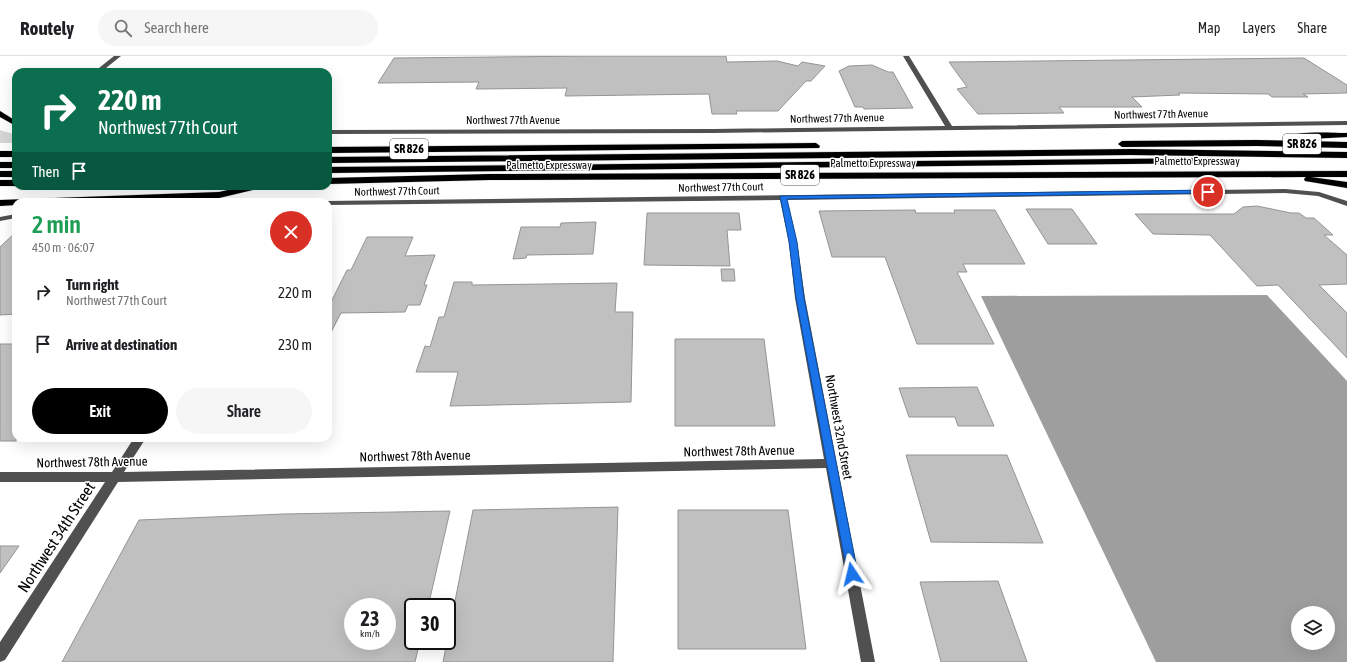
<!DOCTYPE html>
<meta charset="utf-8">
<style>
:root{--surface:#fff;--page:#f6f6f6;--text:#202124;--muted:#757577;--line:#e0e0e0;--accent:#000}
body{margin:0;font-family:"Asap Condensed",sans-serif;background:var(--page);color:var(--text);height:100vh;display:flex;flex-direction:column;font-size:15px;white-space:nowrap}
*{box-sizing:border-box;margin:0}
p{font-size:13px;color:var(--muted)}
.icon{flex:none;width:22px;height:22px;fill:none;stroke:currentColor;stroke-width:2;stroke-linecap:round;stroke-linejoin:round}
.map{position:relative;flex:1;overflow:hidden}
.side{position:absolute;left:12px;top:142px;width:320px;height:244px;display:flex;flex-direction:column;background:var(--surface);border-radius:12px;box-shadow:0 4px 16px #0002}
.side>*{flex:none}
.guide{position:absolute;left:12px;top:12px;width:320px;height:122px;border-radius:12px;box-shadow:0 4px 16px #0002;background:#0b6e4f;color:#fff;overflow:hidden}
.controls{position:absolute;left:1291px;top:550px;display:grid;gap:8px}
.controls a{display:grid;place-items:center;width:44px;height:44px;border-radius:50%;background:var(--surface);box-shadow:0 4px 16px #0002;font-size:20px}
.speed{position:absolute;left:344px;top:542px;display:flex;gap:8px;font-size:20px;font-weight:700;text-align:center}
.speed>*{display:grid;place-content:center;width:52px;height:52px;border-radius:50%;background:var(--surface);box-shadow:0 4px 16px #0002;line-height:1}
.speed small{font-size:10px;font-weight:400}
.speed .limit{border:2px solid #111;border-radius:6px;background:#fff;color:#111}
.pin{position:absolute;display:grid;place-items:center;width:34px;height:34px;color:#fff;margin:-17px;border:2px solid #fff;border-radius:50%;box-shadow:0 1px 4px #0007}
.me{position:absolute;width:44px;margin:-22px;rotate:350deg;stroke-linejoin:round;filter:drop-shadow(0 0 3px #0008)}
.turn{display:flex;align-items:center;gap:14px;height:84px;padding:0 20px;font-size:18px}
.turn .icon{width:52px;height:52px;stroke-width:2.5}
.turn b{display:block;font-size:28px;line-height:34px}
.then{display:flex;align-items:center;height:38px;padding:0 20px;background:#0003;gap:8px;font-size:15px}
.round{display:grid;place-items:center;flex:none;width:42px;height:42px;border-radius:21px;background:var(--page)}
.overview{display:flex;align-items:center;justify-content:space-between;height:68px;padding:0 20px}
h1{font-size:24px;font-weight:600;line-height:30px;color:#1e9e55}
.primary-button{display:flex;gap:8px;margin-top:auto;padding:8px 20px}
.primary-button a{flex:1;height:46px;border-radius:24px;background:var(--accent);color:#fff;font-size:16px;font-weight:600;line-height:46px;text-align:center}
.primary-button a+a{background:var(--page);color:var(--text)}
ul{padding:0;list-style:none}
li{display:flex;align-items:center;gap:12px;height:52px;padding:0 20px}
li div{flex:1}
li b{display:block;font-size:15px}
li em{font-style:normal}
header{display:flex;align-items:center;gap:24px;box-sizing:border-box;height:56px;padding:0 20px;background:var(--surface);border-bottom:1px solid var(--line)}
header strong{font-size:19px}
nav{display:flex;gap:22px;margin-inline-start:auto;font-size:14px}
.search{width:280px;height:36px;background:var(--page);display:flex;align-items:center;gap:10px;box-sizing:border-box;padding:0 14px;border-radius:22px;color:var(--muted);font-size:15px}
.map>svg:first-child{display:block}
.green{fill:#d7d7d7}
.water{fill:#9e9e9e;fill-rule:evenodd}
.building{fill:#c0c0c0;stroke:#949494;fill-rule:evenodd}
.lines{fill:none;stroke-linecap:round;stroke-linejoin:round}
.highway-casing{stroke:#dbdbdb;stroke-width:1}
.minor{fill:#505050;fill-rule:evenodd}
.highway{fill:#000;fill-rule:evenodd}
.route{fill:#1a73e8;stroke:#114b97}
.labels{text-anchor:middle;dominant-baseline:central;stroke-width:3;stroke-linejoin:round;paint-order:stroke}
.far-street-label{font-size:11px;fill:#000;stroke:#fff}
.shield{fill:#fff;stroke:#4c4c4c;stroke-width:1}
.shield-label{font-size:12px;font-weight:bold;fill:#000}
.street-label{font-size:13px;fill:#000;stroke:#fff}
.near-street-label{font-size:16px;fill:#000;stroke:#fff}
</style>
<header>
<strong>Routely</strong>
<div class="search"><svg class="icon" aria-label="search" viewBox="0 0 24 24"><circle cx="10" cy="10" r="6"/><path d="M15 15l6 6"/></svg>Search here</div>
<nav><a>Map</a><a>Layers</a><a>Share</a></nav>
</header>
<div class="map">
<svg width="1347" height="606" viewBox="0 0 1347 606">
<rect width="100%" height="100%" fill="#fff"/>
<!-- green -->
<polygon class="green" points="0,74 16,79 16,87 0,87"/>
<!-- water -->
<path class="water" d="M1267,239l80,86v281h-191l-175,-366zM1298,557h30v30h-30z"/>
<!-- building -->
<g class="building">
<polygon points="596,0 726,0 727,6 777,5 798,10 802,6 825,10 811,25 806,25 778,55 736,55 737,58 712,58 709,38 565,40 567,32 476,33 479,26 378,27 394,2"/>
<polygon points="1304,2 1347,29 1347,37 1303,38 1308,41 1272,41 1268,38 1178,37 1180,39 1132,41 1142,51 1059,51 1064,57 978,58 957,33 967,31 949,6"/>
<polygon points="872,9 888,16 893,16 913,52 864,53 863,51 855,51 839,15 849,10"/>
<polygon points="1257,150 1291,157 1299,157 1306,162 1314,162 1333,179 1324,179 1347,199 1347,228 1319,229 1347,257 1347,302 1278,229 1257,230 1210,179 1153,178 1135,158 1234,158 1243,151"/>
<polygon points="1026,153 1072,153 1097,188 1048,188"/>
<polygon points="915,154 916,157 955,157 954,154 995,154 1025,208 963,208 967,216 957,216 994,288 917,288 885,201 832,201 819,155"/>
<polygon points="647,157 739,157 741,174 727,174 730,210 644,209"/>
<polygon points="596,166 593,198 527,199 526,202 513,203 521,171 560,171 561,167"/>
<polygon points="16,176 16,258 0,259 0,191"/>
<polygon points="367,181 413,181 405,200 435,199 424,229 427,229 420,249 408,249 405,256 341,257 328,282 328,252 347,214 351,214"/>
<polygon points="721,213 734,213 735,225 722,225"/>
<polygon points="454,226 472,226 472,229 617,227 615,256 633,256 631,346 450,350 458,316 416,316 425,290 430,291 439,261 444,261"/>
<polygon points="675,283 764,283 775,370 675,370"/>
<rect x="0" y="288" width="16" height="97"/>
<polygon points="977,331 994,370 958,370 955,361 909,361 899,332"/>
<polygon points="906,399 1007,399 1043,487 931,486"/>
<polygon points="618,451 613,606 443,606 473,454"/>
<polygon points="678,454 788,454 806,593 678,593"/>
<path d="M450,455l-22,96h-15v34h7l-5,21h-353l77,-142 145,-6zM353,551h34v34h-34z"/>
<polygon points="0,490 19,490 0,517"/>
<polygon points="998,525 1027,606 941,606 920,526"/>
</g>
<g class="lines">
<!-- highway casing -->
<g class="highway-casing">
<g id="highway">
<polygon points="0,55 16,65 16,70 0,61"/>
<path d="M1347,77v4l-56,3 -4,-2c8,-8 47,-5 60,-5z"/>
<polygon points="1256,84 1347,86 1347,92 1256,90 1122,91 1118,88 1122,85"/>
<polygon points="816,87 820,90 819,92 328,97 328,91"/>
<polygon points="1131,93 1347,96 1347,102 1131,99 328,107 328,101"/>
<rect x="0" y="95" width="16" height="6"/>
<polygon points="1213,102 1217,105 1216,107 328,117 328,111"/>
<rect x="0" y="106" width="16" height="6"/>
<rect x="0" y="115" width="16" height="6"/>
<polygon points="1347,115 1347,121 1311,121 1347,126 1347,132 1305,125 1304,123 1306,121 489,124 328,128 328,122 489,118"/>
<rect x="0" y="124" width="16" height="6"/>
<polygon points="246,130 263,130 261,132 219,142 101,146 16,146 16,149 0,150 0,144 219,136"/>
</g>
</g>
<!-- minor -->
<g class="minor">
<polygon points="114,0 121,0 101,16 94,16"/>
<polygon points="903,0 909,0 952,70 1347,65 1347,69 714,77 328,78 328,74 714,73 945,70"/>
<polygon points="1285,133 1319,136 1347,145 1347,150 1318,140 1285,137 787,144 797,186 805,242 875,606 861,606 826,412 118,426 5,604 0,606 0,586 105,426 0,426 0,416 112,416 134,382 146,382 124,416 824,403 795,242 789,186 780,144 328,149 328,146 325,145"/>
<polygon points="16,158 16,162 0,165 0,161"/>
</g>
<!-- highway -->
<use href="#highway" class="highway"/>
</g>
<!-- route -->
<polygon class="route" points="1208,134 1210,134 1210,137 787,143 797,186 804,242 858,518 857,522 852,524 848,522 796,242 789,186 780,140"/>
<g class="labels">
<!-- far-street labels -->
<g class="far-street-label">
<text transform="translate(1161 58) rotate(-1)">Northwest 77th Avenue</text>
<text transform="translate(837 62) rotate(-1)">Northwest 77th Avenue</text>
<text x="513" y="64">Northwest 77th Avenue</text>
<text x="1197" y="105">Palmetto Expressway</text>
<text x="873" y="107">Palmetto Expressway</text>
<text x="549" y="109">Palmetto Expressway</text>
<text transform="translate(721 131) rotate(-1)">Northwest 77th Court</text>
<text transform="translate(397 135) rotate(-1)">Northwest 77th Court</text>
</g>
<!-- shield labels -->
<g class="shield">
<rect x="1283" y="78" width="38" height="20" rx="3"/>
<rect x="390" y="83" width="38" height="20" rx="3"/>
<rect x="781" y="109" width="38" height="20" rx="3"/>
</g>
<g class="shield-label">
<text x="1302" y="88">SR 826</text>
<text x="409" y="93">SR 826</text>
<text x="800" y="119">SR 826</text>
</g>
<!-- street labels -->
<g class="street-label">
<text transform="translate(839 371) rotate(80)">Northwest 32nd Street</text>
<text transform="translate(739 395) rotate(-1)">Northwest 78th Avenue</text>
<text transform="translate(415 400) rotate(-1)">Northwest 78th Avenue</text>
<text transform="translate(92 406) rotate(-1)">Northwest 78th Avenue</text>
</g>
<!-- near-street labels -->
<g class="near-street-label">
<text transform="translate(56 481) rotate(-57)">Northwest 34th Street</text>
</g>
</g>
</svg>
<div class="controls">
<a><svg class="icon" aria-label="layers" viewBox="0 0 24 24"><path d="M12 4l9 5-9 5-9-5zM3 14l9 5 9-5"/></svg></a>
</div>
<div class="speed"><div>23<small>km/h</small></div><div class="limit">30</div></div>
<div class="pin" style="left:1208px;top:136px;background:#d93025"><svg class="icon" aria-label="arrive" viewBox="0 0 24 24"><path d="M6 21V4h12l-3 4 3 4H6"/></svg></div>
<svg class="me" style="left:852px;top:518px" viewBox="-20 -20 40 40"><path d="M0-17L14 15 0 8-14 15z" fill="#1a73e8" stroke="#fff" stroke-width="4"/></svg>
<div class="guide">
<div class="turn"><svg class="icon" aria-label="right" viewBox="0 0 24 24"><path d="M7 20v-9h11M14 6l5 5-5 5"/></svg><div><b>220 m</b>Northwest 77th Court</div></div>
<div class="then">Then<svg class="icon" aria-label="arrive" viewBox="0 0 24 24"><path d="M6 21V4h12l-3 4 3 4H6"/></svg></div>
</div>
<section class="side">
<div class="overview"><div><h1>2 min</h1><p>450 m · 06:07</p></div><a class="round" style="background:#d93025;color:#fff"><svg class="icon" aria-label="close" viewBox="0 0 24 24"><path d="M6 6l12 12M18 6L6 18"/></svg></a></div>
<ul>
<li><svg class="icon" aria-label="right" viewBox="0 0 24 24"><path d="M7 20v-9h11M14 6l5 5-5 5"/></svg><div><b>Turn right</b><p>Northwest 77th Court</p></div><em>220 m</em></li>
<li><svg class="icon" aria-label="arrive" viewBox="0 0 24 24"><path d="M6 21V4h12l-3 4 3 4H6"/></svg><div><b>Arrive at destination</b></div><em>230 m</em></li>
</ul>
<div class="primary-button"><a>Exit</a><a>Share</a></div>
</section>
</div>
